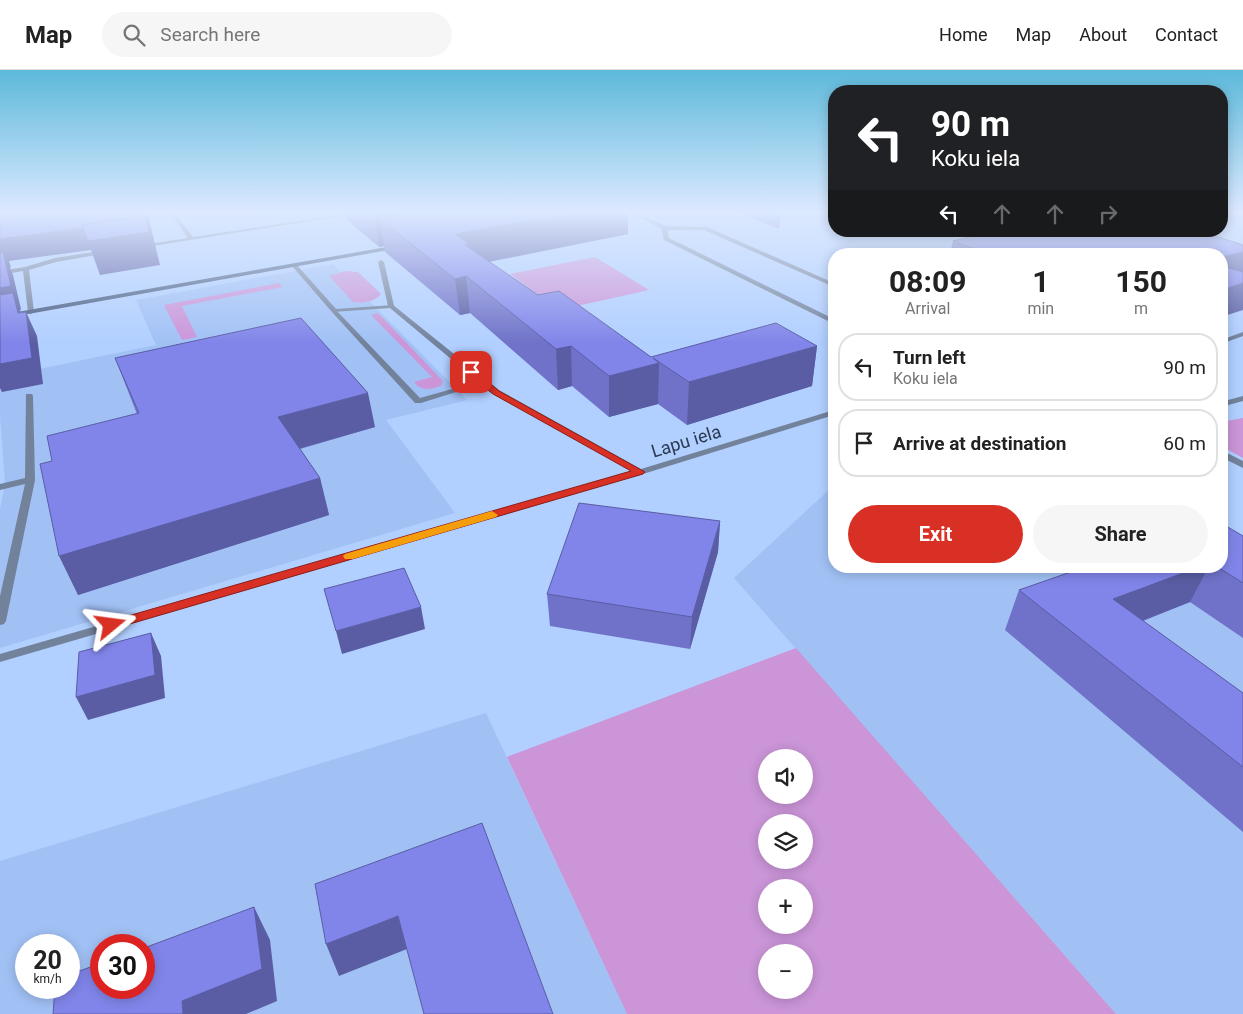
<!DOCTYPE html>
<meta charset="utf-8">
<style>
:root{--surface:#fff;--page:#f6f6f6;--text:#222;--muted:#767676;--line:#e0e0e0;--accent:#d93025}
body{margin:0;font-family:Roboto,sans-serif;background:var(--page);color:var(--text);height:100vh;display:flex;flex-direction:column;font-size:19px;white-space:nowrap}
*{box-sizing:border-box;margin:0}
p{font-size:16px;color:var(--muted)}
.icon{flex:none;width:28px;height:28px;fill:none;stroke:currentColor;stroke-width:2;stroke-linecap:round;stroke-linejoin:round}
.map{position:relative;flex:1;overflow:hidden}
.drawer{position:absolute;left:828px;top:178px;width:400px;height:325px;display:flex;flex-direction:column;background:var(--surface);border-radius:20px;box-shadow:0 2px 12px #0003}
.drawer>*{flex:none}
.top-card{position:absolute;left:828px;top:15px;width:400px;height:152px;border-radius:20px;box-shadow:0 2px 12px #0003;background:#202124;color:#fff;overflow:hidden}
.fabs{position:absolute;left:758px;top:679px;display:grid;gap:10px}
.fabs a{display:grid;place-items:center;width:55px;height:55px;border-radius:50%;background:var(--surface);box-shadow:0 2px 12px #0003;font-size:25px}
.speed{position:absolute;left:15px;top:864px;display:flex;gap:10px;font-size:25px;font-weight:700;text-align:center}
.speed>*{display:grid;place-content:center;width:65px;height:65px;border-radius:50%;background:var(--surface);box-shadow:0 2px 12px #0003;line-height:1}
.speed small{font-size:12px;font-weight:400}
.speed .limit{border:8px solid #d22;background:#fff;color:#111}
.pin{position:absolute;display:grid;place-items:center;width:42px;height:42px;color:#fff;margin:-21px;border-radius:10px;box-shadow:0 2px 8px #0006}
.me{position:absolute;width:55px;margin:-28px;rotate:74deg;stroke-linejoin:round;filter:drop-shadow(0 0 4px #0008)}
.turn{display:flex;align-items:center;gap:18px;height:105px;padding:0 20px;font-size:22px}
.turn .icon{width:65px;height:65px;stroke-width:2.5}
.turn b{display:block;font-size:35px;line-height:42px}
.lanes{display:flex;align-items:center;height:48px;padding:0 20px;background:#0003;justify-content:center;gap:25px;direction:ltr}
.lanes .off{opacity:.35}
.eta{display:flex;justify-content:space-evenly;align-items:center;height:85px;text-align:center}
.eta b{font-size:30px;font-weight:700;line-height:35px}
.button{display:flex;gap:10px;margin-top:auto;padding:10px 20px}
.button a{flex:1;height:58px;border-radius:30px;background:var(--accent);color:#fff;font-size:20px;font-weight:700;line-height:58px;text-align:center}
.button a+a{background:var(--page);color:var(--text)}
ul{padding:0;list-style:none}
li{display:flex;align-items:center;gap:15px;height:68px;margin:0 10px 8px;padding:0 10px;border:2px solid var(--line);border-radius:20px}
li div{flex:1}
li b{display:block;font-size:19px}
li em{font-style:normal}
header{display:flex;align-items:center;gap:30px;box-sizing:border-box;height:70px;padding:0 25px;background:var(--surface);border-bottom:1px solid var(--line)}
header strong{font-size:24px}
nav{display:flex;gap:28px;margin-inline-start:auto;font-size:18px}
.search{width:350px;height:45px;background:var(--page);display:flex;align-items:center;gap:12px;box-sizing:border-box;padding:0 18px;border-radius:28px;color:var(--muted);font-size:19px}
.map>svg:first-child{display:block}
.built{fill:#a1c1f5;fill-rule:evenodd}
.green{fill:#cb95d8;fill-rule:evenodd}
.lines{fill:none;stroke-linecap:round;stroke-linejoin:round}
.lane{fill:#73829b;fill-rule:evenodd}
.street{fill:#73829b;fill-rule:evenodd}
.secondary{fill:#485d81;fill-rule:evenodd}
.wall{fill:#6f72c8}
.shaded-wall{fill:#5a5da3}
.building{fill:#8185e9;stroke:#5a5da3}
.route{fill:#d93025;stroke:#8d1f18}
.slow{fill:#f59e0b}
.labels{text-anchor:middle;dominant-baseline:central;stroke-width:5;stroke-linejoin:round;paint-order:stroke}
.street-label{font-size:18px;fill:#2c3a52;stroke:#b1cfff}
</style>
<header>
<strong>Map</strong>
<div class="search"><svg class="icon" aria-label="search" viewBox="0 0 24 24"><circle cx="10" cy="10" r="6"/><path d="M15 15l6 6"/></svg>Search here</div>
<nav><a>Home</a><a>Map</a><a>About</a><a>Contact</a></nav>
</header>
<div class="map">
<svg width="1243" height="944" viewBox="0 0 1243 944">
<rect width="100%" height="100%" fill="#b1cfff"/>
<!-- built -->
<g class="built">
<polygon points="333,194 467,330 386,350 455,443 0,578 0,439 5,414 0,345 0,307 156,275 136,230"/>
<polygon points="834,415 834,496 1221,496 1243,469 1243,944 1116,944 734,508"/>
<path d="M486,643l141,301h-627v-153zM26,875h43v43h-43zM101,875h43v43h-43z"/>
</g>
<!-- green -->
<g class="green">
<polygon points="595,187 649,220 559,240 510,204"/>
<path d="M345,201l13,1 23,22c-8,9 -18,9 -28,8l-24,-26z"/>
<polygon points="279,213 283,217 182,236 197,267 182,270 164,235"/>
<path d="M378,243l65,68 -2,5c-10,3 -19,6 -27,-4l18,-5 -61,-62z"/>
<polygon points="1243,348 1243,388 1221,376 1221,352"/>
<path d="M796,578l320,366h-489l-120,-257zM766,688h38v37h-38zM804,752v38h-38v-38zM766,818h38v37h-38zM766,882h38v38h-38z"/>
</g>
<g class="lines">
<!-- lane -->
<g class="lane">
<polygon points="169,141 173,141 193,167 364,141 373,141 140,178 139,177 142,175 188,168"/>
<polygon points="664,156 667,158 669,168 834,249 834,254 664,170 661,158"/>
<polygon points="106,180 109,182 108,183 56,192 29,200 34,242 31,244 28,242 23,201 0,205 0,201 25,197 55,188"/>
<polygon points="381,190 384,192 394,236 391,238 388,236 378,192"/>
<polygon points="332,240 336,240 420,328 484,310 488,312 421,333 415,333 332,242"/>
<polygon points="26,324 32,324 33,326 35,410 6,551 4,554 0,555 0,526 25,414 0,420 0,414 25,408"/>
<polygon points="1243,326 1243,331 1221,337 1221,332"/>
</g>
<!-- street -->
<g class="street">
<polygon points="627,141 632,141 665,156 707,157 834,213 834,217 704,160 664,160"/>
<polygon points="292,194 296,194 336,239 393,235 499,320 641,399 834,340 834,345 643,404 0,592 0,584 632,401 493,324 390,238 332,242 292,196"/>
<polygon points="1243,262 1243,266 1221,274 1221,270"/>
<polygon points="1221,380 1243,391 1243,398 1221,387"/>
</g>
<!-- secondary -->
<polygon class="secondary" points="398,175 401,177 400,178 0,249 0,245"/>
</g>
<!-- wall -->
<g class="wall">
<polygon points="346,141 628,141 628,164 489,192 538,225 651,287 817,276 812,316 687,355 658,334 609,347 572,316 558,320 470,243 460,245 385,182 384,176 379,177 347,150"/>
<polygon points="735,141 781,141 779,159"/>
<polygon points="995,161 1221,184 950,184 953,171"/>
<polygon points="115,288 375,357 300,379 320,408 329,445 78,525 52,391 137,344"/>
<polygon points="720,451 718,482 690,579 550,556 547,524"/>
<polygon points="1243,466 1243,568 1190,532 1143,551 1243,623 1243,762 1005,560 1019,520 1088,496 1221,496"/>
</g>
<!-- shaded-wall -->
<g class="shaded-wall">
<polygon points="147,141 160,195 100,205 91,180 9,191 11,197 10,198 13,205 21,239 20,240 23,247 0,243 0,169"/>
<polygon points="402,141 453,141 380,149 384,176 379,177 374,145"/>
<polygon points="586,141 628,141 628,164 471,195 473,208 469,209 468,196 455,164"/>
<polygon points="1243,182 1243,209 1221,214 1221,187"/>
<polygon points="466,206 470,243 460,245 455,209"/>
<polygon points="1243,213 1243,240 1221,247 1221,220"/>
<polygon points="26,242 37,266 43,314 2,322 0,318 0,294"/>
<polygon points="571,276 572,316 558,320 556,279"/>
<polygon points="817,276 812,316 687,355 689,312"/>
<polygon points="659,293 658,334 609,347 609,306"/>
<polygon points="368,323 375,357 287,382 278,347"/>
<polygon points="320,408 329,445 78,525 59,486"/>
<polygon points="720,451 718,482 690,579 692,547"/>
<polygon points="1202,496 1209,496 1190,532 1095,569 1113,529"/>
<polygon points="421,537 425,559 342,584 336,561"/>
<polygon points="151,563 161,586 165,628 88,650 76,627"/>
<polygon points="254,837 270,870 277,931 246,944 183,944 182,931"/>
<polygon points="398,846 407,879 339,906 326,874"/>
</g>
<!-- building -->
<g class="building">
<polygon points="0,141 145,141 148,150 147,150 145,146 82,155 83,158 0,169"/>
<polygon points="368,141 402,141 374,145"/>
<polygon points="433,141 586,141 455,164 469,174 465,175 538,225 559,221 651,287 776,253 817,276 689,312 653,288 659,293 609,306 571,276 556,279 466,206 455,209 380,149"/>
<polygon points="145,146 149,162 88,171 82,155"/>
<polygon points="995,161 1200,161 1243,175 1243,182 1221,187 1221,184 988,184 953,171"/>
<polygon points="3,182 11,216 0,218 0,183"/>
<polygon points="1221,196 1243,202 1243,213 1221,220"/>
<polygon points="13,223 18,243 26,242 32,288 0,294 0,225"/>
<polygon points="301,248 368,323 278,347 320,408 59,486 40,394 52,391 47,366 139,343 115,288"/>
<polygon points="579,433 720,451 692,547 547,524"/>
<polygon points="1221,453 1243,466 1243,513 1216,496 1221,496"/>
<polygon points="1088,496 1202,496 1113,529 1243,623 1243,697 1019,520"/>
<polygon points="404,498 421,537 336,561 324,519"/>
<polygon points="151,563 155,605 76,627 79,582"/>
<polygon points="482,753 553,944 424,944 398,846 326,874 315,814"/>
<polygon points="254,837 262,899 182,931 183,944 53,944 55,918 69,918 69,905 101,893 101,918 144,918 144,878"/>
</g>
<!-- sky -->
<linearGradient id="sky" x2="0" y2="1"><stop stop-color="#5db9db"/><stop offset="0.52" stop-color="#dce9ff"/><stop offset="1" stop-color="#dce9ff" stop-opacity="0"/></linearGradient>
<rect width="1243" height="273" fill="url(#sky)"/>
<!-- route -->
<polygon class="route" points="468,300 474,300 499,321 645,402 643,404 116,558 107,558 105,555 107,552 631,401 493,324 468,304"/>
<!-- slow -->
<polygon class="slow" points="492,441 498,445 496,447 353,489 345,489 343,486 345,484"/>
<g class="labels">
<!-- street labels -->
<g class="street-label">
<text transform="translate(686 371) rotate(-17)">Lapu iela</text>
</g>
</g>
</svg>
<div class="fabs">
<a><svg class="icon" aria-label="sound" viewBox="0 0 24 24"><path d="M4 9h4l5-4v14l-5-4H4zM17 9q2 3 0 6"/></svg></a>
<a><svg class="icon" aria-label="layers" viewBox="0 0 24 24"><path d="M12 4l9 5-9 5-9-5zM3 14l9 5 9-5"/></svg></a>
<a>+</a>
<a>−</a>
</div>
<div class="speed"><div>20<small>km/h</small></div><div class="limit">30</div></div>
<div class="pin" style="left:471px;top:302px;background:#d93025"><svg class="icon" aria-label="arrive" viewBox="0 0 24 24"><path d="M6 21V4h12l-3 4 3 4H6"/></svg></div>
<svg class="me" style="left:111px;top:555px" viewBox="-20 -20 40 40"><path d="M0-17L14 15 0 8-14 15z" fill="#d93025" stroke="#fff" stroke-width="4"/></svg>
<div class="top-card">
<div class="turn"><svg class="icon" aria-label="left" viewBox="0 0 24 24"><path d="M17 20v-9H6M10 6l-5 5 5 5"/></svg><div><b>90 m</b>Koku iela</div></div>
<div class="lanes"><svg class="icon" aria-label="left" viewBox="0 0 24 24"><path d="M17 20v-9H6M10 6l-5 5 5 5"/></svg><svg class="icon off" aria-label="ahead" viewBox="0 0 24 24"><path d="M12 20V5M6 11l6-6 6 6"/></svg><svg class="icon off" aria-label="ahead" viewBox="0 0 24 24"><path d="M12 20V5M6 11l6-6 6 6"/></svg><svg class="icon off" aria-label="right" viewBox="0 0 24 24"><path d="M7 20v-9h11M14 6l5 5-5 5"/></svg></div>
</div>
<section class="drawer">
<div class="eta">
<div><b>08:09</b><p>Arrival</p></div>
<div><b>1</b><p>min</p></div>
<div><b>150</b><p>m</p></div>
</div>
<ul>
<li><svg class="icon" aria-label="left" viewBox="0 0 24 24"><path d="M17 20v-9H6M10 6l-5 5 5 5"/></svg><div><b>Turn left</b><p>Koku iela</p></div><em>90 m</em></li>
<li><svg class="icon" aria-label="arrive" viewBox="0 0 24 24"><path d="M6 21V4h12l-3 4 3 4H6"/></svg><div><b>Arrive at destination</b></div><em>60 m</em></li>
</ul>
<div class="button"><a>Exit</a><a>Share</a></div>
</section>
</div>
